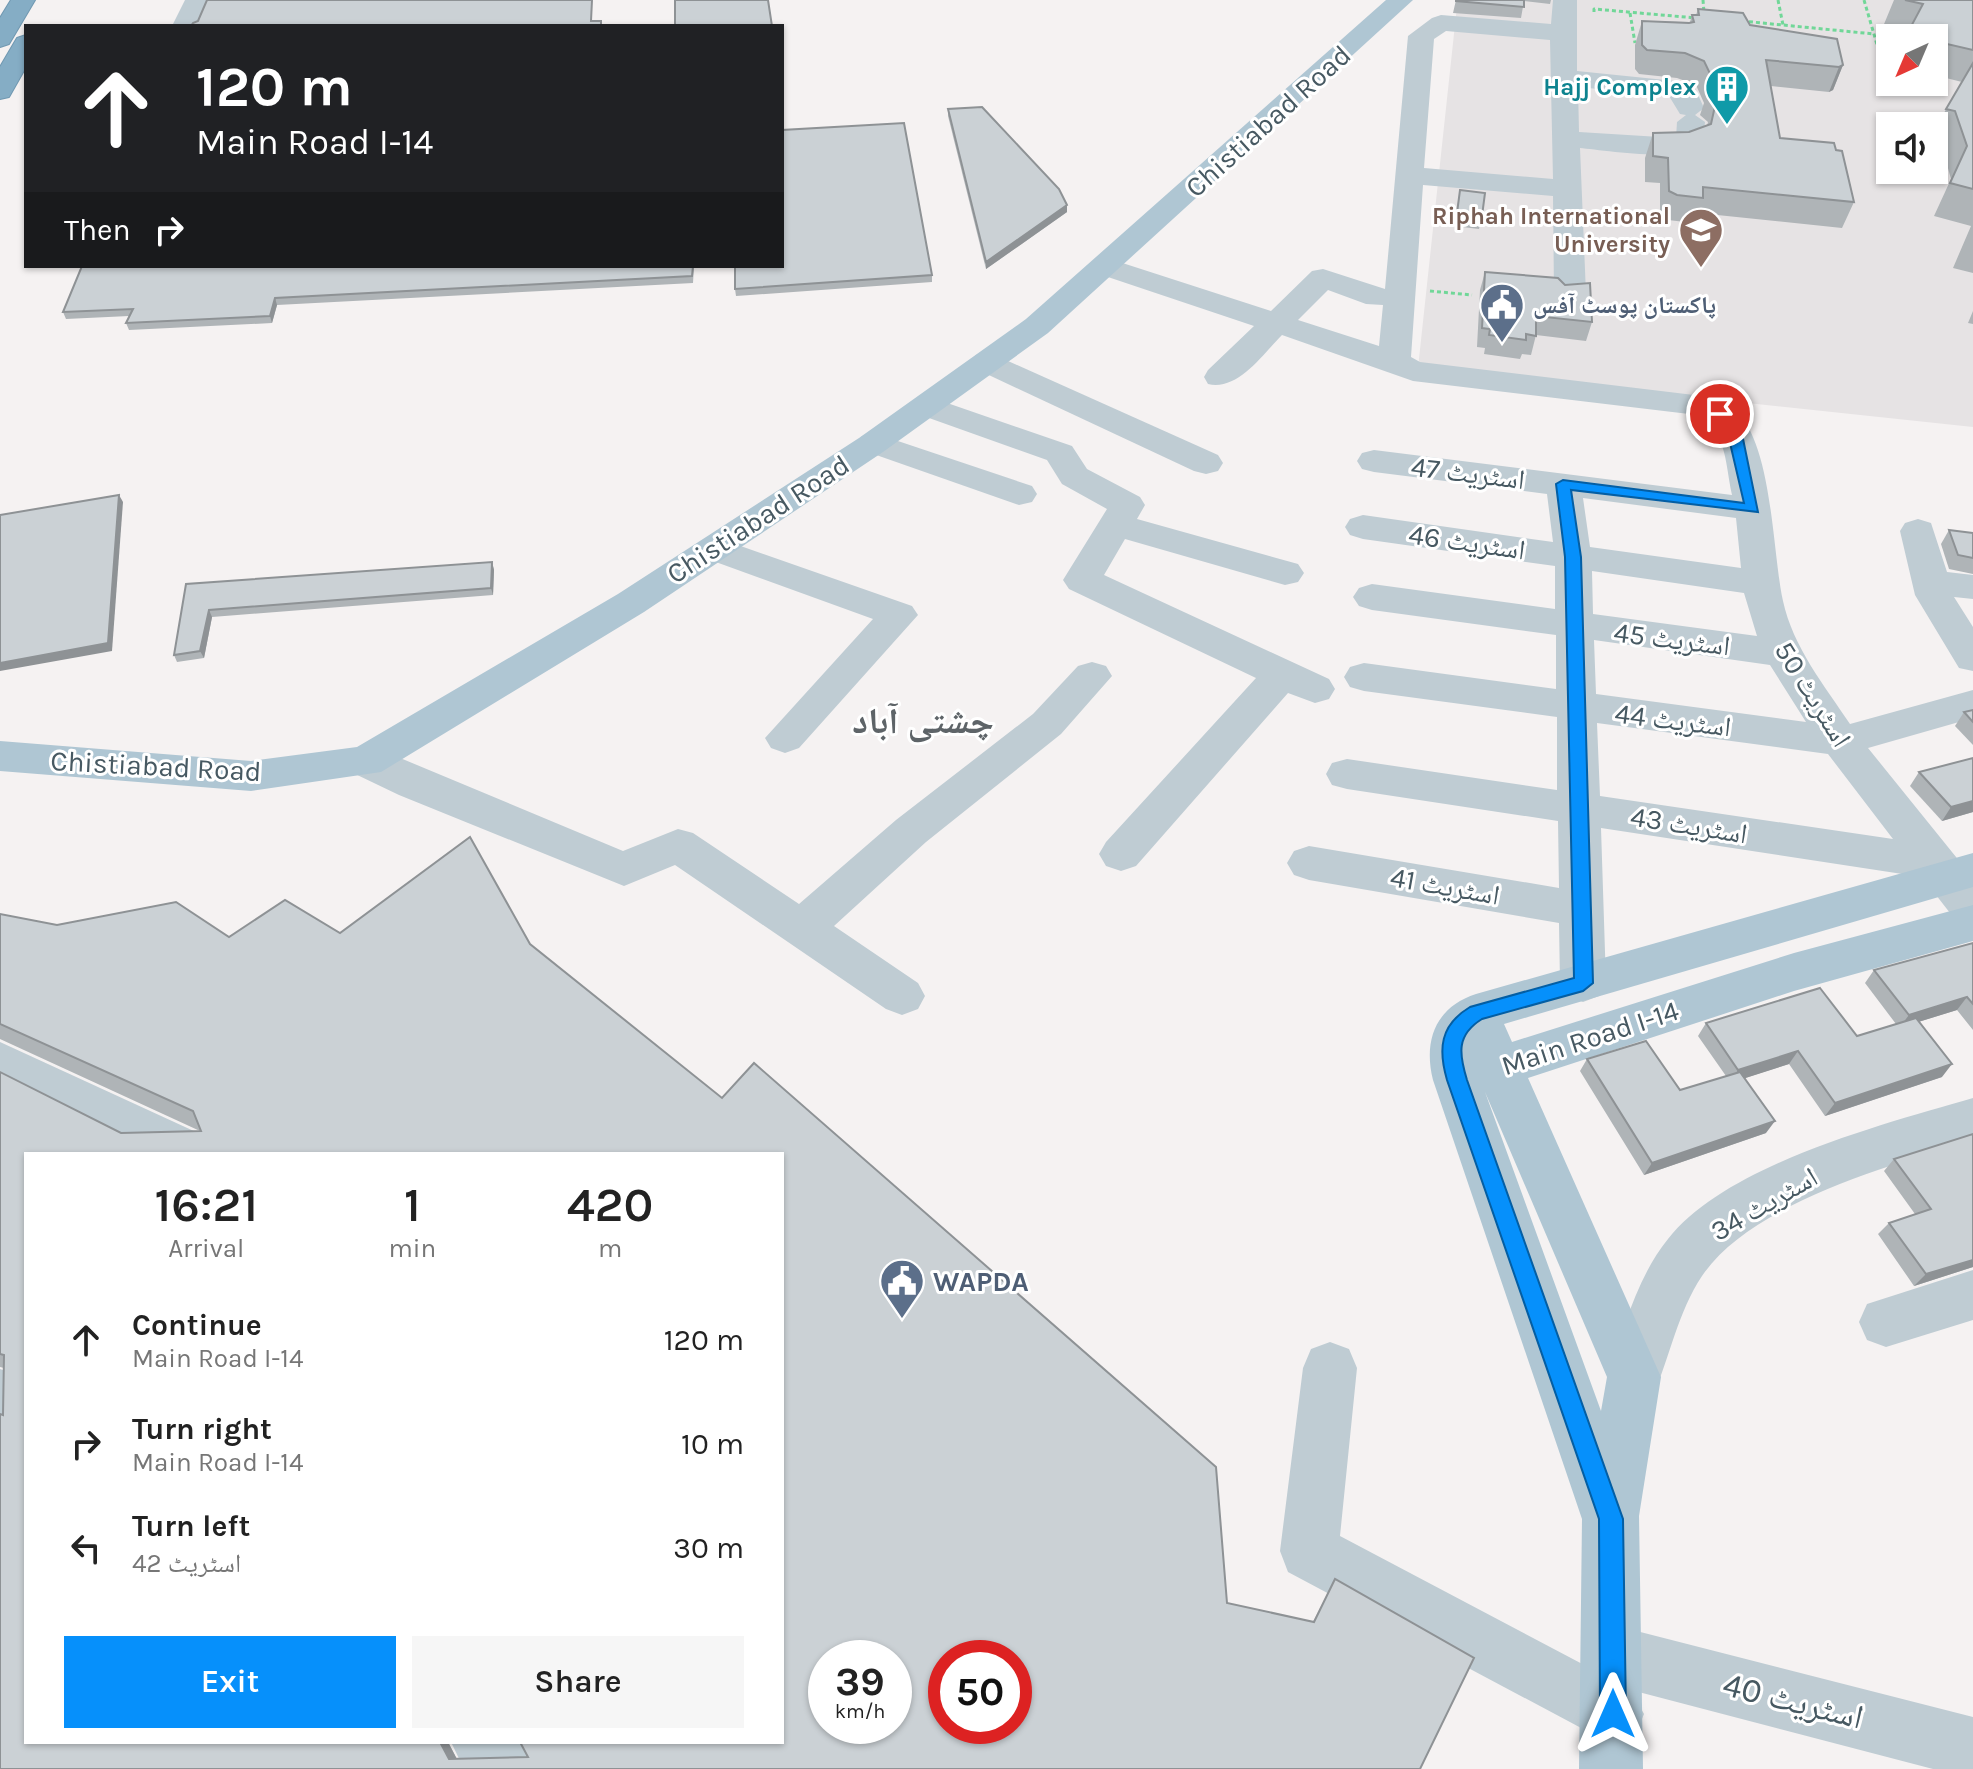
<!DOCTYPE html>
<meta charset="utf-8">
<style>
:root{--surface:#fff;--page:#f6f6f6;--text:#222;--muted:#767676;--accent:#0690fb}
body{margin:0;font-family:Karla,"Noto Naskh Arabic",sans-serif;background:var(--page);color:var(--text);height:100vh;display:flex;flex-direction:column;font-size:30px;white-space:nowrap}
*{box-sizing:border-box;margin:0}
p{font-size:26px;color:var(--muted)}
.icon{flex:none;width:44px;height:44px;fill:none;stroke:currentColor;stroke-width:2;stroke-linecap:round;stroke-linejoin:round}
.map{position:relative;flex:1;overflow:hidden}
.panel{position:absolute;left:24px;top:1152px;width:760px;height:592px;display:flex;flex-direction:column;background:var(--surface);border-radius:0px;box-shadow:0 2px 6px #0004}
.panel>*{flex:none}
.top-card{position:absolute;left:24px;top:24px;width:760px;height:244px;border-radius:0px;box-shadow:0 2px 6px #0004;background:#202124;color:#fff;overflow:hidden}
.needle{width:52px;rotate:224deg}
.buttons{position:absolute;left:1876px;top:24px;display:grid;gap:16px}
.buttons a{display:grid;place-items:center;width:72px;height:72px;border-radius:0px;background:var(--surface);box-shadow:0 2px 6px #0004;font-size:40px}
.speed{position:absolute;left:808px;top:1640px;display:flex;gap:16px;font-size:40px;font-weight:700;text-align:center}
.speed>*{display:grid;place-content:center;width:104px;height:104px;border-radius:50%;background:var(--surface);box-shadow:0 2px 6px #0004;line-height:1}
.speed small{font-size:20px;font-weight:400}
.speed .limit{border:12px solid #d22;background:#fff;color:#111}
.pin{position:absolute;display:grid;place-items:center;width:68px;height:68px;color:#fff;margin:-34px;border:4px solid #fff;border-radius:50%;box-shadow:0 2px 8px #0007}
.me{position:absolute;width:88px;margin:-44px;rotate:0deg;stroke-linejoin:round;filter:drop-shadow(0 0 6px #0008)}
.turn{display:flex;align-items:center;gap:28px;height:168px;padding:0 40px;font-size:36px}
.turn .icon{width:104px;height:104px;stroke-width:2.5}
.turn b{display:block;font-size:56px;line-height:68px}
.then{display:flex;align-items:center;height:76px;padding:0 40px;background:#0003;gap:16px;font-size:30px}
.eta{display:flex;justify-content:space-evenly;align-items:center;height:136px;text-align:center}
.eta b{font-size:48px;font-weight:600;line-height:56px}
.action{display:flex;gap:16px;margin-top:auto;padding:16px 40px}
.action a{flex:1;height:92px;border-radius:0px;background:var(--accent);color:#fff;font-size:32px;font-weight:600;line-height:92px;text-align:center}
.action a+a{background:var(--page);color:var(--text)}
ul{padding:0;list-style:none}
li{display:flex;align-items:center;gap:24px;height:104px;padding:0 40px}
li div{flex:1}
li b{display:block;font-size:30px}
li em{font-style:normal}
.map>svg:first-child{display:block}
.education{fill:#e6e3e4;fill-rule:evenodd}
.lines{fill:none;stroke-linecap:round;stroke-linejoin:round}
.highway-casing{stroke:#7098b1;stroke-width:2}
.path{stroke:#71d798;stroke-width:3;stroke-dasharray:4 3;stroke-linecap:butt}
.minor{fill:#bfccd3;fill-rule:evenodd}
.major{fill:#afc6d3;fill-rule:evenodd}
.highway{fill:#85adc5;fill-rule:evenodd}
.wall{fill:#afb4b7;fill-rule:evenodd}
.shaded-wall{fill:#8e9295}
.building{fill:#cbd1d5;stroke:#8e9295;stroke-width:2;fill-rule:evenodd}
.route{fill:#0690fb;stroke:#045ea3;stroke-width:2}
.labels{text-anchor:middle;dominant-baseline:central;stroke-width:6;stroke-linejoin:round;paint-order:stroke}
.far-culture-label{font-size:24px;font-weight:bold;fill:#0d838f;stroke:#fff;text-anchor:end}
.far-education-label{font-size:24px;font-weight:bold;fill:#785e54;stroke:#fff;text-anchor:end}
.far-service-label{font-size:24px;font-weight:bold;fill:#4e5e75;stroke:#fff;text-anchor:start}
.street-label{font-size:28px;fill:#475962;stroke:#fff}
.service-label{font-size:28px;font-weight:bold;fill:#4e5e75;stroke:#fff;text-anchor:start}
.near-street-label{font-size:34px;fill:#475962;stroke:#fff}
.district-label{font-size:36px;font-weight:bold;fill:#5e6468;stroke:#fff}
</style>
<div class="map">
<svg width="1973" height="1769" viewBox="0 0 1973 1769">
<rect width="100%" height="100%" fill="#f5f2f2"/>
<!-- education -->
<path class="education" d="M1460,0h513v427l-555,-59 39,-362zM1890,38h44v44h-44zM1890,126h44v44h-44z"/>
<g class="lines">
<!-- highway casing -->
<g class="highway-casing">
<g id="highway">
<polygon points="11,0 35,0 9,44 0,47 0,18"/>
<polygon points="26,35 26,67 9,97 0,99 0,67 17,38"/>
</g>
</g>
<!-- path -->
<g class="path">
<polyline points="1703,0 1704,13"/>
<polyline points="1778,0 1783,25"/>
<polyline points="1864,0 1878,48"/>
<polyline points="1594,12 1594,9 1696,18"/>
<polyline points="1630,13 1635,43"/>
<polyline points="1742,21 1874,34"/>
<polyline points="1430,291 1472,295"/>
</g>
<!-- minor -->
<g class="minor">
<polygon points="185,0 209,0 198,26 172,26"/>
<path d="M1553,0h24v71l98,10 20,7 9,20 -9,7 10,7c-1,7 0,19 -4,25 -12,16 -100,3 -121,1l6,146 -5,7h-22l-5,-7 -1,-98 -130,-11 -12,172 9,5 274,33c12,3 30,6 40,14 39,33 38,143 49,192 10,46 41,84 67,123l123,-34v28l-105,30 105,130v50l-16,-6 -35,-45 -321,-49 5,155 -7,13 -16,6 -16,-6 -7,-13 -1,-60 -250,-43 -15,-5 -7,-12 7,-12 15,-5 250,42 -1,-67 -211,-32 -15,-4 -6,-11 6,-11 15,-4 210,31v-73l-193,-26 -14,-4 -6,-10 6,-10 14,-4 192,26v-54l-184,-25 -13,-4 -6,-9 6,-9 13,-4 183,25v-43l-192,-27 -13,-4 -5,-8 5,-8 13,-4 190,27 -6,-48 -173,-22 -12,-3 -5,-8 5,-8 12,-3 358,45c-8,-37 -4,-67 -43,-81l-276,-33 -131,-46c-20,20 -44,56 -74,49l-4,-7 4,-7 46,-44 -158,-53 -4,-6 4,-6 11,-3 164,53 41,-40 11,-2 62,20 23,-253 24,-18 9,-3 110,9zM1446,31l104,9 3,139 -129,-11 10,-129zM1578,87l91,9 11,18 6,1 -9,7 -1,16 -97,-6zM1328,290l38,14 17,1 -4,41 -81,-26zM1583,498l153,20 5,50 -151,-21zM1592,571l152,22 13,43 -164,-22zM1594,640l176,25 36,57 -210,-28zM1597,723l231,31 65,85 -293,-43z"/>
<polygon points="988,352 1218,455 1223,463 1218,471 1206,474 1194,471 976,369 972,362 976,355"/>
<polygon points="927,396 1072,446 1087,469 1140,497 1145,505 1137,519 1298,564 1304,573 1298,582 1285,585 1125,539 1104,575 1329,679 1335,689 1329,699 1315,703 1288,693 1136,866 1121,871 1106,866 1099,854 1106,842 1256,678 1069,589 1063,580 1107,509 1062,484 1047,460 915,413 910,406 915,399"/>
<polygon points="874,433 1032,486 1037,494 1032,502 1019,505 862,450 857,443 862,436"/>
<polygon points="1918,519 1931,523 1947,572 1973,575 1973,599 1954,597 1973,627 1973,671 1959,668 1915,595 1900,531 1905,523"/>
<polygon points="715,537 912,606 918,615 799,748 785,753 771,748 765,738 873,619 702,557 697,549 702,541"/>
<polygon points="1092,662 1106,666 1112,676 1061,734 926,842 834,926 918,983 925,996 918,1009 902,1015 886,1009 675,865 624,886 399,795 351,772 345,761 351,750 366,746 381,750 623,851 678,829 693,833 799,904 896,820 1033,714 1078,666"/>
<polygon points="0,1042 209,1138 216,1154 142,1154 0,1085"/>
<path d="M1973,1098v42c-81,25 -222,63 -271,136 -24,36 -32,80 -49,120l-19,7 -19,-7 -8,-19c16,-46 30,-100 61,-138 59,-75 216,-115 305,-141z"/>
<polygon points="1973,1270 1973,1320 1886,1347 1867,1340 1859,1322 1867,1304"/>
<polygon points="1330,1342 1349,1349 1357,1368 1340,1536 1588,1667 1583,1655 1592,1634 1613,1625 1973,1717 1973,1769 1933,1769 1631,1690 1644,1714 1635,1736 1613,1745 1288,1572 1280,1551 1303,1368 1311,1349"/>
<polygon points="0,1369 26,1378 26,1432 0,1423"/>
<polygon points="451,1742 524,1742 538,1769 464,1769"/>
</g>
<!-- major -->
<g class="major">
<polygon points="1386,0 1413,0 1048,333 883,452 644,612 381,772 251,791 0,771 0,741 251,761 357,747 618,594 859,438 1026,319"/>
<path d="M1973,853v34l-469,137 8,18 282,-89 179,-48v36l-179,50 -266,87 133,299 -22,139 4,253h-64l3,-250 -149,-439c-10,-40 3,-73 43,-86zM1485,1092l122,285 -6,34z"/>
</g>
<!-- highway -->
<use href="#highway" class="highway"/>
</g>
<!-- wall -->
<g class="wall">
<polygon points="1456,0 1551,0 1550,4 1524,1 1521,18 1453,13"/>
<polygon points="1894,0 1973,0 1973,273 1953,268 1971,226 1934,216 1951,179 1941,143 1934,142 1934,134 1946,109 1962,82 1934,75 1934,38 1905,38 1907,34 1882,29"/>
<polygon points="1698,9 1750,25 1843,65 1833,90 1829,92 1771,86 1780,138 1854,202 1842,228 1698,213 1694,223 1668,220 1660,216 1660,183 1645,182 1645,158 1653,133 1689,132 1707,126 1708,122 1700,115 1704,103 1696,85 1677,78 1639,74 1635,69 1635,45 1642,21 1690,22 1692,15 1696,15"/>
<polygon points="948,109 1067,212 986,269 948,116"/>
<polygon points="1460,190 1482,216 1479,229 1454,226"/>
<polygon points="82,266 694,266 693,283 277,305 272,323 129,330 126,323 129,316 66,319 63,312"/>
<polygon points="1485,272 1592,322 1586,341 1536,335 1531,355 1522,354 1520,359 1484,354 1485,348 1477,347 1480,290"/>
<polygon points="932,275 932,282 736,296 735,289"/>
<polygon points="1973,311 1973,324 1968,323"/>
<polygon points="1949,530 1973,533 1973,574 1949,569 1941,544"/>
<polygon points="492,562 494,570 493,595 212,617 204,658 177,662 174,655 186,584"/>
<polygon points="1973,710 1973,745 1955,726 1964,712"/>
<polygon points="1973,758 1973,812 1942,821 1910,786 1919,772"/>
<path d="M470,837l60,107 192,154 32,-35 462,404 11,136 86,19 22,-43 139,79 -54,111h-1420v-355l3,1 1,-47 -4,-1v-295l121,61 79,-2 -200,-92v-125l57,11 119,-23 53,35 56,-37 55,33zM26,1154h756v588h-262l8,15 -71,2 -9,-17h-422zM826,1658h68v68h-68zM946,1658h68v68h-68z"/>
<polygon points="1973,943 1973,1030 1957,1010 1918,1022 1942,1077 1825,1116 1789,1064 1745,1078 1766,1133 1644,1175 1580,1071 1587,1059 1680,1090 1726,1076 1698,1036 1706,1023 1857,1036 1896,1024 1865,983 1874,970"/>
<polygon points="1894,1159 1973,1267 1914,1286 1878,1234 1889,1223 1915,1214 1884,1171"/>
</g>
<!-- shaded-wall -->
<g class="shaded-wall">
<polygon points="1843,65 1833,90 1829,92 1839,67"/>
<polygon points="1067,205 1067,212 986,269 986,262"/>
<polygon points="275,298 277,305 272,323 270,316"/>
<polygon points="119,495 123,502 112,651 0,671 0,663"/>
<polygon points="492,562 494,570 493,595 491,588"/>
<polygon points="209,610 212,617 204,658 200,651"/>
<polygon points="1973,801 1973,812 1942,821 1951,807"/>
<polygon points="1967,997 1957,1010 1899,1028 1909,1015"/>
<polygon points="1798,1051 1789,1064 1730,1083 1738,1070"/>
<polygon points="1952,1064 1942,1077 1825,1116 1835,1103"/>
<polygon points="1775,1121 1766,1133 1644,1175 1652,1163"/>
<polygon points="1973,1260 1973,1267 1914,1286 1926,1274"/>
<polygon points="440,1742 448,1742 462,1769 449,1759"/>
</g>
<!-- building -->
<g class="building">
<polygon points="207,0 592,0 591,21 601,21 601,26 191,26 193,23 198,21"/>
<polygon points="675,0 768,0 772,26 675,26"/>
<polygon points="1456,0 1524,0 1524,7 1456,1"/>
<polygon points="1905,0 1973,0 1973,50 1934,41 1934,38 1922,38 1907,34 1923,4"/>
<polygon points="1698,9 1743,13 1750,25 1837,39 1843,65 1839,67 1766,60 1780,138 1834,143 1836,150 1842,151 1854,202 1703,187 1703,198 1677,195 1669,191 1668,158 1653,156 1653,133 1689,132 1711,124 1717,97 1709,90 1715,84 1704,61 1685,53 1647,50 1642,45 1642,21 1689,23 1694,22 1692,15 1699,15"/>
<polygon points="1973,63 1973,189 1950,183 1967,146 1955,111 1946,109"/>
<polygon points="982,107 1059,189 1067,205 986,262 948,109"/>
<polygon points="904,123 932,275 735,289 735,266 782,266 782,130"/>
<polygon points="1460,190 1485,193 1482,216 1457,213"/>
<polygon points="82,266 693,266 692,276 275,298 270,316 126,323 133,309 63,312"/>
<polygon points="1485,272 1558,278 1565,285 1590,283 1592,322 1536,316 1536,336 1526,334 1526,340 1489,335 1490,329 1482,328"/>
<polygon points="119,495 108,643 0,663 0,515"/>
<polygon points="1949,530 1973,533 1973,558 1958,555"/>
<polygon points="492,562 491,588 209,610 200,651 174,655 186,584"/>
<polygon points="1973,710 1973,722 1964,712"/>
<polygon points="1973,758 1973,801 1951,807 1919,772"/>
<path d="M470,837l60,107 192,154 32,-35 462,404 11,136 87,19 21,-43 139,79 -54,111h-1420v-355l3,1 1,-60 -4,-1v-282l121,61 80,-2 -8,-20 -193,-87v-110l57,11 119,-23 53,35 56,-37 55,33zM26,1154h756v588h-262l8,15 -79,2 -9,-17h-414zM826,1658h68v68h-68zM946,1658h68v68h-68z"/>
<polygon points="1973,943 1973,1004 1967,997 1909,1015 1874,970"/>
<polygon points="1820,988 1857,1036 1916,1018 1952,1064 1835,1103 1798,1051 1738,1070 1706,1023"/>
<polygon points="1646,1041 1680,1090 1740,1072 1775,1121 1652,1163 1587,1059"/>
<polygon points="1973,1134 1973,1260 1926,1274 1889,1223 1931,1209 1894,1159"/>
</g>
<!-- route -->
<path class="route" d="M1715,411h10l16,18 17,83 -187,-22 10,67 12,426 -10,8 -101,28c-26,16 -23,35 -15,61l156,439 3,195 -4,9 -9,4 -9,-4 -4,-9 -1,-195 -152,-439c-9,-31 -7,-55 23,-73l104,-29 -9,-421 -9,-73 7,-4 181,23 -17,-73 -14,-16z"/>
<!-- icons -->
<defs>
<g id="building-pin" transform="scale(2.3)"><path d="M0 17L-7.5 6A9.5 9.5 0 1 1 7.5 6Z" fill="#0f9aa8" stroke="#fff"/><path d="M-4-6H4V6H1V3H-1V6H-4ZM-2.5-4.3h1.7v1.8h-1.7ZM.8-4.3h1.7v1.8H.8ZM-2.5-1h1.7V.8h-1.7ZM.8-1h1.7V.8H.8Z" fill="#fff"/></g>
<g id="university-pin" transform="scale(2.3)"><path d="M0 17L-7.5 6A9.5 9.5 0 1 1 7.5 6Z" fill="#8d6e63" stroke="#fff"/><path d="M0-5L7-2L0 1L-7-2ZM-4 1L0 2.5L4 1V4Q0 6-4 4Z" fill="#fff"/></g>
<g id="civic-pin" transform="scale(2.3)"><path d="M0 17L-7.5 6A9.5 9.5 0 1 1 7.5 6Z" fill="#5c6f8a" stroke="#fff"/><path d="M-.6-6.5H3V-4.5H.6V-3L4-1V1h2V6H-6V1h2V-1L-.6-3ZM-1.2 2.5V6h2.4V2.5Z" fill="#fff"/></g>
</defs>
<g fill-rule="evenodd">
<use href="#building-pin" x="1727" y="87"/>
<use href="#university-pin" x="1701" y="230"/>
<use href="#civic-pin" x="1502" y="305"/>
<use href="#civic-pin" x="902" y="1281"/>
</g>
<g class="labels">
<!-- far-culture labels -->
<g class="far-culture-label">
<text x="1696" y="87">Hajj Complex</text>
</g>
<!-- far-education labels -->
<g class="far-education-label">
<text x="1670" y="216">Riphah International<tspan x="1670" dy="28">University</tspan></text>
</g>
<!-- far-service labels -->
<g class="far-service-label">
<text x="1533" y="305">پاکستان پوسٹ آفس</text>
</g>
<!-- street labels -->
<g class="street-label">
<text transform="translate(1268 121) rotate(-42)">Chistiabad Road</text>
<text transform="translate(1468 473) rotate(7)">اسٹریٹ 47</text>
<text transform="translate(758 519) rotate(-33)">Chistiabad Road</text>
<text transform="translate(1467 542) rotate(8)">اسٹریٹ 46</text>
<text transform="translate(1672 639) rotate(7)">اسٹریٹ 45</text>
<text transform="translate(1813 694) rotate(58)">اسٹریٹ 50</text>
<text transform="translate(1673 720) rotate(7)">اسٹریٹ 44</text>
<text transform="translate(156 766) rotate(3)">Chistiabad Road</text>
<text transform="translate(1689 825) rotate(9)">اسٹریٹ 43</text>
<text transform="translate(1445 886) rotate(10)">اسٹریٹ 41</text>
<text transform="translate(1590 1038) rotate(-18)">Main Road I-14</text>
<text transform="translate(1764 1204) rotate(-30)">اسٹریٹ 34</text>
</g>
<!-- service labels -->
<g class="service-label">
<text x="933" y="1281">WAPDA</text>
</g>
<!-- near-street labels -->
<g class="near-street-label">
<text transform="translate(1793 1701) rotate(14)">اسٹریٹ 40</text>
</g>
<!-- district labels -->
<g class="district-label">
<text x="923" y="721">چشتی آباد</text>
</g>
</g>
</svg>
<div class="buttons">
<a><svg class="needle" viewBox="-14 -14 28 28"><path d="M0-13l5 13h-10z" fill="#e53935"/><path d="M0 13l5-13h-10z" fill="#767676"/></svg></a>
<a><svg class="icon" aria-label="sound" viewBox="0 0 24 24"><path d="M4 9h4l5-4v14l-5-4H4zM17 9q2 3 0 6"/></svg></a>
</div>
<div class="speed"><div>39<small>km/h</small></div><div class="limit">50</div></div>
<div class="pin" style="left:1720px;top:414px;background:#d93025"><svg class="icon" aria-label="arrive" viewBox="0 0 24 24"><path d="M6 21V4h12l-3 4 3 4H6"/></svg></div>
<svg class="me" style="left:1613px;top:1714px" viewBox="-20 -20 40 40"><path d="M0-17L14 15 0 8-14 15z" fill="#0690fb" stroke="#fff" stroke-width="4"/></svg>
<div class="top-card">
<div class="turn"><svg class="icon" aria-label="ahead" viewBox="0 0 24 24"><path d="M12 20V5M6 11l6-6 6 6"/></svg><div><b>120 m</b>Main Road I-14</div></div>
<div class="then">Then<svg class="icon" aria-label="right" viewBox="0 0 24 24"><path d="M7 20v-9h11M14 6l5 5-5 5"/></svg></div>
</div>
<section class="panel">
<div class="eta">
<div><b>16:21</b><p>Arrival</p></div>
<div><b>1</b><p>min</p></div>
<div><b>420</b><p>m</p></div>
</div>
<ul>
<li><svg class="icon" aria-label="ahead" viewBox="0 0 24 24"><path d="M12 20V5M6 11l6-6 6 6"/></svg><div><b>Continue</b><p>Main Road I-14</p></div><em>120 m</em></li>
<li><svg class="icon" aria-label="right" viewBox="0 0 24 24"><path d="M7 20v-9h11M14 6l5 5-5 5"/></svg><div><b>Turn right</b><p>Main Road I-14</p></div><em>10 m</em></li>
<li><svg class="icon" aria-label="left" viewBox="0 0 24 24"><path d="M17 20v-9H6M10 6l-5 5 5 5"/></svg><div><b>Turn left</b><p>اسٹریٹ 42</p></div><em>30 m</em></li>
</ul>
<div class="action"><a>Exit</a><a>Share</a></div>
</section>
</div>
